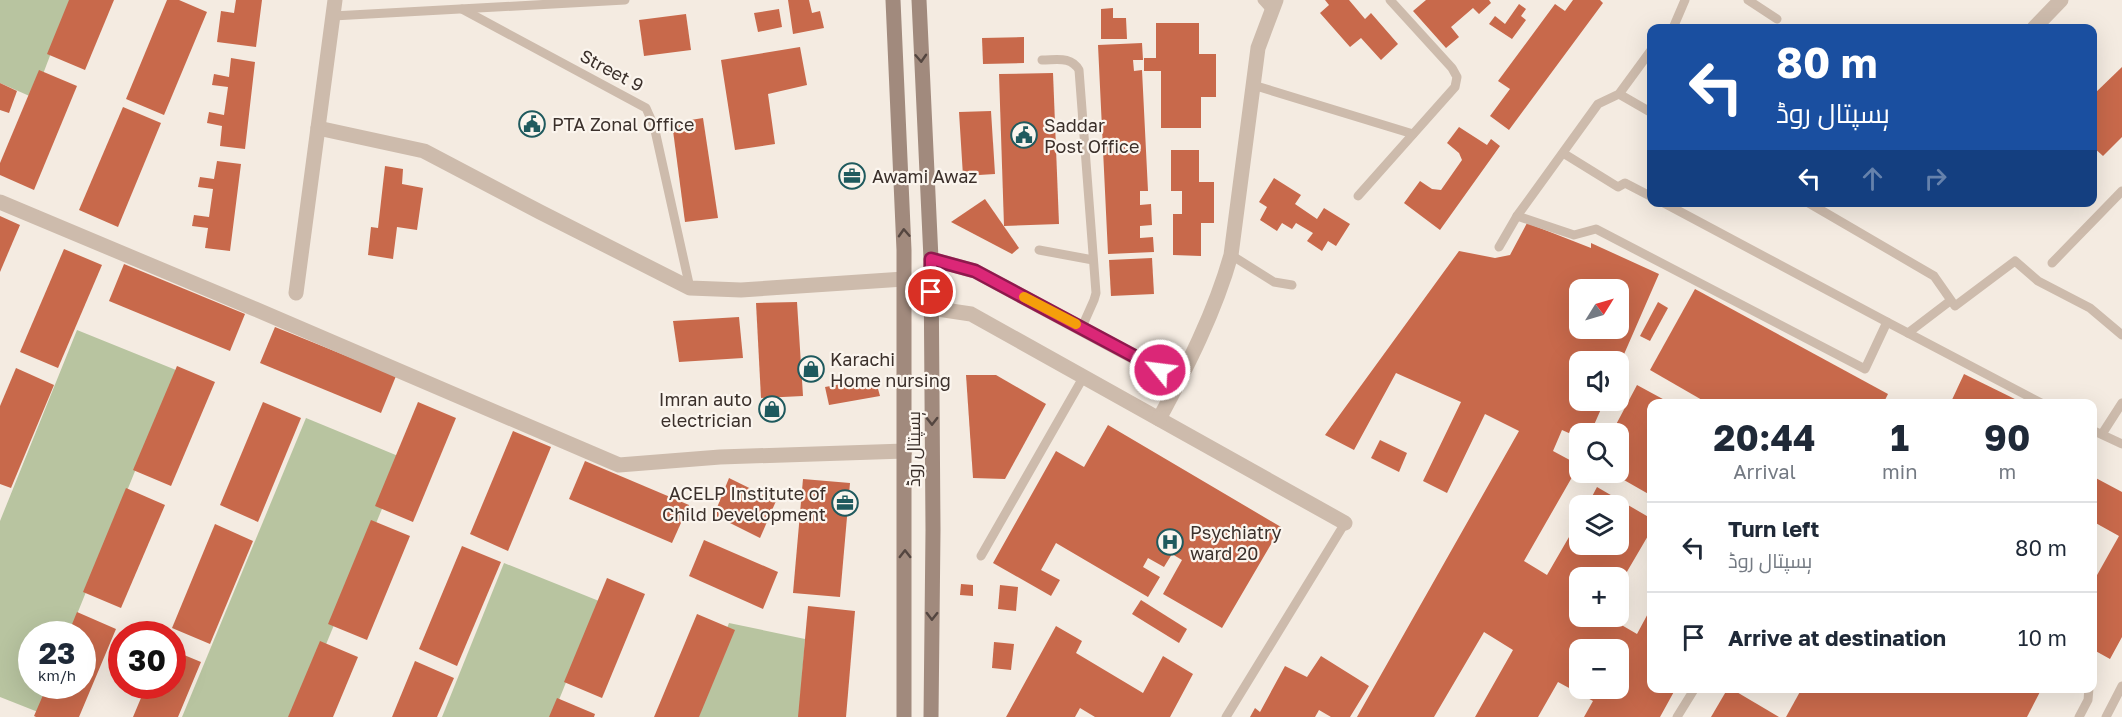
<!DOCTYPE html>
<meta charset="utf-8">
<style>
:root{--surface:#fff;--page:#f2f2f3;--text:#1f2937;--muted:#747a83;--line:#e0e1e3}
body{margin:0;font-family:"Golos Text",Cairo,sans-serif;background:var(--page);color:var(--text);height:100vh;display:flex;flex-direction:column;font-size:22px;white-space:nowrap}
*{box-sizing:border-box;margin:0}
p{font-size:20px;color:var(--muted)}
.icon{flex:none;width:33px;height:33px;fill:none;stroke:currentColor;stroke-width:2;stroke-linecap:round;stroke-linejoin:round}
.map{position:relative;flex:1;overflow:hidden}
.drawer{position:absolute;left:1647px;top:399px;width:450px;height:294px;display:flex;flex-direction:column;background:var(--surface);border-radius:12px;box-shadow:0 6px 24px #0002}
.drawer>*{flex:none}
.banner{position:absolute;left:1647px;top:24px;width:450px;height:183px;border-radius:12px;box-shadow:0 6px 24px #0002;background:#1a4fa0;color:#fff;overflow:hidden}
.needle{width:39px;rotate:53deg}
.tools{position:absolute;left:1569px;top:279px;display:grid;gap:12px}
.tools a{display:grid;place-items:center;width:60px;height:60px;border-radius:12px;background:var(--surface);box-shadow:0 6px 24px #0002;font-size:30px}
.speed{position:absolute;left:18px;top:621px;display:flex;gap:12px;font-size:30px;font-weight:700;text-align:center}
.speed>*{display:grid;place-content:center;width:78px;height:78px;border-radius:50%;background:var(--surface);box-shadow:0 6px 24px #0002;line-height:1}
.speed small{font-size:15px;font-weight:400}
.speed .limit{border:9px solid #d22;background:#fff;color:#111}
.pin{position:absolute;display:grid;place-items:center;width:51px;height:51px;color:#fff;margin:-26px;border:3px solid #fff;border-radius:50%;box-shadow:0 2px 6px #0007}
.me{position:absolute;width:66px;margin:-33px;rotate:299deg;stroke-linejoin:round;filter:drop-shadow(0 0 4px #0008)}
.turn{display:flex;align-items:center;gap:21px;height:126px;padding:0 30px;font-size:27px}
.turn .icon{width:78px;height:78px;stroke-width:2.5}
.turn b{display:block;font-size:42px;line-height:51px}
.lanes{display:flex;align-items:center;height:57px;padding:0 30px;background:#0003;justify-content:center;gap:30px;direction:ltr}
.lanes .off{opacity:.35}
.eta{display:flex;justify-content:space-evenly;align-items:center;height:102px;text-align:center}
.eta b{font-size:36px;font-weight:700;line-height:42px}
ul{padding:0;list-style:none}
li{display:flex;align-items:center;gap:18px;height:90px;padding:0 30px;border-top:2px solid var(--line)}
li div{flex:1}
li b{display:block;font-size:22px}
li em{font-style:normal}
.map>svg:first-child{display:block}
.green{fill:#b8c4a0}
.building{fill:#c8694b;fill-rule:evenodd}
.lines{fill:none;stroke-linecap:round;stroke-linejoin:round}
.lane{stroke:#cdbbac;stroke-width:9}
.street{stroke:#cdbbac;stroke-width:15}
.secondary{stroke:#a18a7d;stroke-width:15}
.oneway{stroke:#544640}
.route-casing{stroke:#8e194d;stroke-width:15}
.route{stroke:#db2777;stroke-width:10}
.slow{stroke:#f59e0b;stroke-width:10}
.labels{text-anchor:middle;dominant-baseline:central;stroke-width:4.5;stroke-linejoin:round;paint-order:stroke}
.street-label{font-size:18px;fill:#3b302b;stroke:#fbf5ee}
.poi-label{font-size:18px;fill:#3b302b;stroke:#fbf5ee;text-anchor:start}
</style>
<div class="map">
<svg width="2122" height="717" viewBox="0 0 2122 717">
<rect width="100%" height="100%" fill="#f4ebe1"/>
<!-- green -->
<g class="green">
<polygon points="0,0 71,0 34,98 0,83"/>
<polygon points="77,330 176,370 69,634 32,634 32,686 49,686 38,712 0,697 0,521"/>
<polygon points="306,418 403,458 296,717 182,717"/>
<polygon points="504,563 599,601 552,717 442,717"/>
<polygon points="729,623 805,639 799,717 692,717"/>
</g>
<!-- building -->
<g class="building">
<polygon points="69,0 114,0 85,70 47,54"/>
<polygon points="167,0 179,0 207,12 164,115 126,99"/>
<polygon points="236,0 262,0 256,47 217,42 221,11 234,13"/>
<polygon points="788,0 809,0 812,13 820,11 824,28 793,34"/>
<polygon points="1325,0 1349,0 1365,19 1371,13 1398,44 1381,60 1361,38 1350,47 1320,13 1329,5"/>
<polygon points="1426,0 1489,0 1491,3 1479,14 1473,8 1451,27 1459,37 1446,48 1413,11"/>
<polygon points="1573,0 1600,0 1603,3 1509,130 1490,116 1510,89 1498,81 1555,4 1565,11"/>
<polygon points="1519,4 1526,9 1521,16 1526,20 1512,39 1489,24 1495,16 1505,24"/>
<polygon points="1113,8 1113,18 1126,18 1127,39 1101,39 1101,9"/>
<polygon points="779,9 782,27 758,32 754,13"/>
<polygon points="686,14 691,50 644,56 639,20"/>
<polygon points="1156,23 1199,23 1199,54 1216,54 1216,97 1201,97 1201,128 1161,128 1161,71 1144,71 1144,58 1156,58"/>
<polygon points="1024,37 1024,63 983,64 982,38"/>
<polygon points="1142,43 1143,60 1133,60 1134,71 1142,70 1148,191 1140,191 1140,205 1151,204 1152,225 1140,226 1140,238 1153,237 1154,252 1108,254 1098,45"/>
<polygon points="800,47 807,85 768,94 775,144 735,150 721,60"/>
<polygon points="231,58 255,62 245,149 220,146 222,126 207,123 209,112 224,115 228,87 212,85 214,74 229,77"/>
<polygon points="2122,67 2122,137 2103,156 2092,146 2092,96"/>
<polygon points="39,70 77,86 34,190 0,175 0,163"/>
<polygon points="1053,73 1059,224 1004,226 999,74"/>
<polygon points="0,83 17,91 9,113 0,110"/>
<polygon points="123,107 161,123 118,227 79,210"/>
<polygon points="991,111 995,174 963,176 959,112"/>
<polygon points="703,118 718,218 685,222 672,123"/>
<polygon points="1459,127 1487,145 1491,139 1500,146 1440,230 1404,203 1420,181 1432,189 1441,190 1462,160 1459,153 1447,143"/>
<polygon points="1171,150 1199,150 1199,182 1214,182 1214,223 1201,223 1201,256 1173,255 1173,214 1182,214 1182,191 1171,191"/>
<polygon points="217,161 241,164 230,251 205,248 208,228 192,226 194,215 209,217 213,189 198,187 200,177 214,179"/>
<polygon points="385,166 403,169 402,184 423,188 417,230 397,227 393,259 368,255 371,227 378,228"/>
<polygon points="1274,178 1301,195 1295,204 1317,219 1324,208 1350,224 1336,246 1328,241 1322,251 1307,241 1313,233 1296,223 1292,229 1282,223 1277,231 1260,220 1267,207 1259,202"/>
<polygon points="985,199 1019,248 1012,254 951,222"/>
<polygon points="0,216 20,225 0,272"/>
<path d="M1527,223l64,25v-5l68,31 -41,94v-6h-38v38h25l-15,34h-10v4l-18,-8 -9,21 26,14 -55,96 23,14 33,-57v26h38v-38h-31l10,-19 55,32v10l-34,58v-9h-38v38h26l31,18 15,-28v82h24l-16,29h-76l9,-16 -35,-19 -20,35h-63l38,-67 -29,-18 -50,85h-77l162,-286 -34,-17 -38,79 -24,-12 38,-79 -65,-29 -42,77 -29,-15 134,-184 36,7 15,-3zM1580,290h38v38h-38zM1580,650h38v38h-38z"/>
<polygon points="64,249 102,265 58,368 20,352"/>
<polygon points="1152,258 1154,294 1111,296 1109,260"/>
<polygon points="124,264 245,314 230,351 109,301"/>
<polygon points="1695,289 1888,394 1883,404 1709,404 1650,370"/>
<polygon points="797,302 803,396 761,398 756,303"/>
<polygon points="1658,302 1668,308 1650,341 1640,336"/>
<polygon points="739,317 743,358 679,362 673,321"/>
<polygon points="275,327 396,376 381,413 260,363"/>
<polygon points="177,366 215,382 171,486 133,470"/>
<polygon points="16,368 54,385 11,488 0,484 0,406"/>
<polygon points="1964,374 2025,404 1950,404"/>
<polygon points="966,375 996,375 1046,404 1005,479 973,478"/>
<polygon points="875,378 880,396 829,405 825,387"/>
<polygon points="1637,385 1672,404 1652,404 1652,496 1610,472 1618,472 1618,434 1611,434"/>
<polygon points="263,402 301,418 258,522 220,505"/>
<polygon points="418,402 456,418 413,522 375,506"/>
<polygon points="1108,425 1281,527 1222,628 1163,594 1182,560 1172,554 1164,567 1148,558 1143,567 1160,577 1148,597 1056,543 1041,570 1060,580 1051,596 993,563 1056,451 1084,467"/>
<polygon points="513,431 551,447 508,551 470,534"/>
<polygon points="1380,440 1407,453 1399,472 1371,458"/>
<polygon points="585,461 689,505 672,543 569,499"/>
<polygon points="2092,476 2122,492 2122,637 2110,659 2092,649 2092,584 2119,536 2092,521"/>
<polygon points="729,478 776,501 760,538 714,515"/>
<polygon points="803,479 850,483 840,597 793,593"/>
<polygon points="126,488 165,505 121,608 83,592"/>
<polygon points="371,520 410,536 367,640 328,624"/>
<polygon points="215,524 253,541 210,644 172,628"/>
<polygon points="704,540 778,572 763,609 689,576"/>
<polygon points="462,546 501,562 457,666 419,649"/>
<polygon points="607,578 645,594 602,698 564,682"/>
<polygon points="961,584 973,585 973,596 960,595"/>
<polygon points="1000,585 1018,587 1016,611 998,609"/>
<polygon points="1141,600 1187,629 1179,643 1132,614"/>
<polygon points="808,606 855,611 846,717 798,717"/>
<polygon points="77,612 116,629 79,717 36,717 34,716 47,686 82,686 82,634 68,634"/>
<polygon points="697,614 735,630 699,717 654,717"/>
<polygon points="1056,626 1082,641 1076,653 1143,693 1163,656 1193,674 1170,717 1095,717 1080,708 1075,717 1006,717"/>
<polygon points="320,641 358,657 333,717 288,717"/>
<polygon points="994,642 1014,644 1011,670 992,668"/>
<polygon points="172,650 201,662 178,717 133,717 146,686 172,686"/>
<polygon points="1321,656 1369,686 1350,717 1331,717 1319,710 1315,717 1250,717 1255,708 1260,712 1285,666 1307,677"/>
<polygon points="415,661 454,678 437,717 392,717"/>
<polygon points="1728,688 1730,688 1779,717 1711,717"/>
<polygon points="1802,688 2042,688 2027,717 1786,717"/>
<polygon points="557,698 595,714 594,717 549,717"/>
</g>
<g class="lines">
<!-- lane -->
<g class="lane">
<polyline points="1262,0 1271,10"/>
<polyline points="1748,0 1777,19"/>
<polyline points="462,9 646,108 654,126 690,288"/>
<polyline points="333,16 625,0"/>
<polyline points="1673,28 1685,0"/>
<path d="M1042,60c15,0 29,-4 37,10l17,223 -2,7 -12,27"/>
<polyline points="1253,85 1413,134"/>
<polyline points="1619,94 1652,113"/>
<polyline points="1563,153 1618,187 1625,183 1652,197"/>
<polyline points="1358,196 1455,87 1457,77 1452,68 1390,0"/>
<polyline points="1662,202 1887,322"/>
<polyline points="1807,202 1934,276 1955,306 2015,261 2038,281 2090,308 2122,335"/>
<polyline points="1517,216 1574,235 1596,229 1865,369 1887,322 2043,404"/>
<polyline points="1499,247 1517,216 1598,104 1619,94 1652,49"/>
<polyline points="1039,250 1093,260"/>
<polyline points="1231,255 1274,282 1292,285"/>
<polyline points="2052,263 2122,191"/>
<polyline points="1908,333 1950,301"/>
<polyline points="2092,430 2122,444"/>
<polyline points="2102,434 2122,403"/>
<polyline points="981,556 1084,376"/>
<polyline points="1226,717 1345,523"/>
<polyline points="1677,717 1695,688"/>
<polyline points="2079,717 2088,700 2089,688"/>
<polyline points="2106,717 2122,686"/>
</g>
<!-- street -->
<g class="street">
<polyline points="2034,28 2061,0"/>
<polyline points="318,128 424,151 540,212 690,288 741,290 904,279"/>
<polyline points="0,202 255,309 619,465 720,457 905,451"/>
<polyline points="931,259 975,271 1179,381"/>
<polyline points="296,293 335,0"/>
<polyline points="931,308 971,314 1345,523"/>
<path d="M1159,419c28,-52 56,-107 72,-164l27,-207 18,-48"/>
</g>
<!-- secondary -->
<g class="secondary">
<polyline points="893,0 904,250 904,717"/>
<polyline points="919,0 931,259 933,530 931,717"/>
</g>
</g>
<!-- one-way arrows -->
<defs><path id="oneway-chevron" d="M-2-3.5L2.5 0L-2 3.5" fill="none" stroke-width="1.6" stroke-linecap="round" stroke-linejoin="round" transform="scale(1.5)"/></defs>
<g class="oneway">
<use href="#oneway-chevron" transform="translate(921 58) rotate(87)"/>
<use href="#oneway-chevron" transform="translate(904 233) rotate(-93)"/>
<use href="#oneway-chevron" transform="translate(932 421) rotate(90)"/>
<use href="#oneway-chevron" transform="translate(905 554) rotate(-90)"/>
<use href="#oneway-chevron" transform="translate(932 616) rotate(91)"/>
</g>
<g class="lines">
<!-- route casing -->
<g class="route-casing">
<polyline id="route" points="931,292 931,259 975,271 1160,370"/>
</g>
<!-- route -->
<use href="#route" class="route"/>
<!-- slow -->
<polyline class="slow" points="1024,297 1076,324"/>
</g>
<!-- icons -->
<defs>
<g id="civic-ring" transform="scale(1.35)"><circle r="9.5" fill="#fbf5ee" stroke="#1f5a5e" stroke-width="1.5"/><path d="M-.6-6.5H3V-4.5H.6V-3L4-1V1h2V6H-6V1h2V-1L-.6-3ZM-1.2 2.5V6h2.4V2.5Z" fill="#1f5a5e"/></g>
<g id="office-ring" transform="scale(1.35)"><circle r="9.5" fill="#fbf5ee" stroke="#1f5a5e" stroke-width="1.5"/><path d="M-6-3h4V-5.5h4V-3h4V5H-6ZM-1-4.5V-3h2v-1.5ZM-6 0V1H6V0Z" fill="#1f5a5e"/></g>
<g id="shop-ring" transform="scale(1.35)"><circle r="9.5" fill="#fbf5ee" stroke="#1f5a5e" stroke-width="1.5"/><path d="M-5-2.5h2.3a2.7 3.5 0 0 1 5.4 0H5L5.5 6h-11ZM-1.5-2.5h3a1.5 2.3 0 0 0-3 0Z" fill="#1f5a5e"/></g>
<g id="hospital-ring" transform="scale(1.35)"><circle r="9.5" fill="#fbf5ee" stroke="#1f5a5e" stroke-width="1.5"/><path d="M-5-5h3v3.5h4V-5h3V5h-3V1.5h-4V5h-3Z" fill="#1f5a5e"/></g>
</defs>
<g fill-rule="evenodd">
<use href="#civic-ring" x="532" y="124"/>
<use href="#civic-ring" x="1024" y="135"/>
<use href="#office-ring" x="852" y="176"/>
<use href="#shop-ring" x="811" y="369"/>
<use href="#shop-ring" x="772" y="409"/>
<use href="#office-ring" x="845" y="503"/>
<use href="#hospital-ring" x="1170" y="542"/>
</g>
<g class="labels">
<!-- street labels -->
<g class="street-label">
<text transform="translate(612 70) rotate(28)">Street 9</text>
<text transform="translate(913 449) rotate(-90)">ہسپتال روڈ</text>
</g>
<!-- poi labels -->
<g class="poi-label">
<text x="552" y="124">PTA Zonal Office</text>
<text x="1044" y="125">Saddar<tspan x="1044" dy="21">Post Office</tspan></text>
<text x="872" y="176">Awami Awaz</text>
<text x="830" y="359">Karachi<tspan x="830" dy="21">Home nursing</tspan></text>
<text x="752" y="399" text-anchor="end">Imran auto<tspan x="752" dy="21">electrician</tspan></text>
<text x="826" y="493" text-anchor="end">ACELP Institute of<tspan x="826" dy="21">Child Development</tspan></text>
<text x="1190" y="532">Psychiatry<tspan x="1190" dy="21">ward 20</tspan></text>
</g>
</g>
</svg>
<div class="tools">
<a><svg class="needle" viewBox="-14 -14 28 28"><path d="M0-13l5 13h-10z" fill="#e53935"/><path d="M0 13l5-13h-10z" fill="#747a83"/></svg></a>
<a><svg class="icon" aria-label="sound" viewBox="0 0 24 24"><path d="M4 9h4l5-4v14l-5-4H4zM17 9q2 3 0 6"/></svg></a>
<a><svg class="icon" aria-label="search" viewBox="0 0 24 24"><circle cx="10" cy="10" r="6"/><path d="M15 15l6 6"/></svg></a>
<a><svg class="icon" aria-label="layers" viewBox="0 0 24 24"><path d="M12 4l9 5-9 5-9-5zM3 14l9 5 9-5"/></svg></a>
<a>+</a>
<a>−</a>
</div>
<div class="speed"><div>23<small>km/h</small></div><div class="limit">30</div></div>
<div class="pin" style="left:931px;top:292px;background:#d93025"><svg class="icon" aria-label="arrive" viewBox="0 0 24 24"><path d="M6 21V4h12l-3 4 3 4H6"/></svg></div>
<svg class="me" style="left:1160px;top:370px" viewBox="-20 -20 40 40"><circle r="17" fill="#db2777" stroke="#fff" stroke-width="3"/><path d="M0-11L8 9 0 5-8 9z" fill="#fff"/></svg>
<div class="banner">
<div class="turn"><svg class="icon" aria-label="left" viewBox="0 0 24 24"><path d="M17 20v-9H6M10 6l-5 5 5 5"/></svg><div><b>80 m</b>ہسپتال روڈ</div></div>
<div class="lanes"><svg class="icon" aria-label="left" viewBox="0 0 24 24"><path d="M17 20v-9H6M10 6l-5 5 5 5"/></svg><svg class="icon off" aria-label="ahead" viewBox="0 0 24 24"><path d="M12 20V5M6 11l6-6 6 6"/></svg><svg class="icon off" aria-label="right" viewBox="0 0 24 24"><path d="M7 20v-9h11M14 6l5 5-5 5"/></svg></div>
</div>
<section class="drawer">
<div class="eta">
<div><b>20:44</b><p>Arrival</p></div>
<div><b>1</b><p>min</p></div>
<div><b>90</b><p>m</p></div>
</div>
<ul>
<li><svg class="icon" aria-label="left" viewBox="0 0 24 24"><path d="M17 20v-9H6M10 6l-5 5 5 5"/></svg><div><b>Turn left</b><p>ہسپتال روڈ</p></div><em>80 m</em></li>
<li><svg class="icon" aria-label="arrive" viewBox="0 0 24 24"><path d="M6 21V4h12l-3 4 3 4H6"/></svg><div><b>Arrive at destination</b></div><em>10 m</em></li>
</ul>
</section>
</div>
